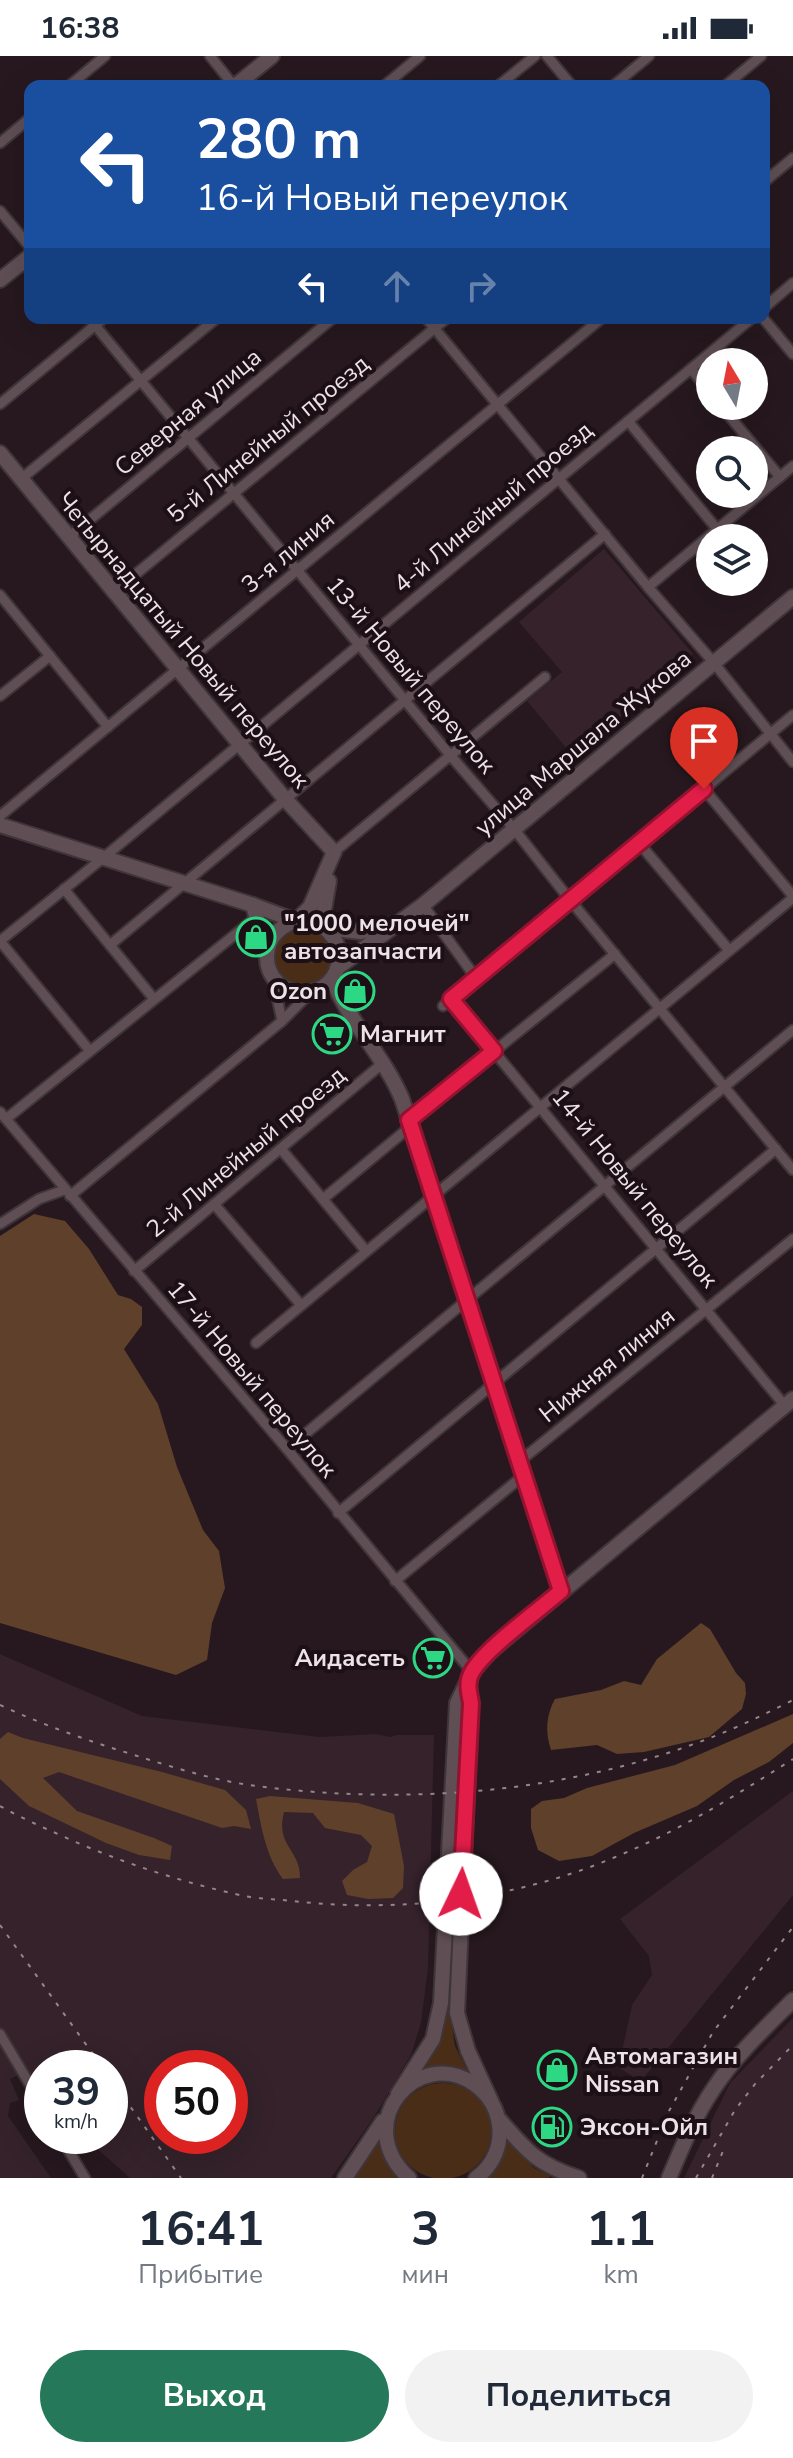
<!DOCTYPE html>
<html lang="ru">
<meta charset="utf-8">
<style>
:root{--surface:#fff;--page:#f2f2f3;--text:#1f2937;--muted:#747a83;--accent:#25785a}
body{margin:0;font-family:"Nunito Sans",sans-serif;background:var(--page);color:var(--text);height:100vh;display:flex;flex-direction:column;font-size:30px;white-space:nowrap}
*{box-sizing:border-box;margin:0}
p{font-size:26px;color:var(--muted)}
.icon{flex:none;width:44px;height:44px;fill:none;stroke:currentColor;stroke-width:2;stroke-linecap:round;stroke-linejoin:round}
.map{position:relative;height:2122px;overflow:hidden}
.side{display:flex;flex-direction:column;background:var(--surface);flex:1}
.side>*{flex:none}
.hud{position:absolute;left:24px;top:24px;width:746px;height:244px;border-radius:16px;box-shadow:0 8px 32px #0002;background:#1a4fa0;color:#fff;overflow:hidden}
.needle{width:52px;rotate:350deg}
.tools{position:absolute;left:696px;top:292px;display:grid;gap:16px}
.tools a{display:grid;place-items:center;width:72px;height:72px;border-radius:50%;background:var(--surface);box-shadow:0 8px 32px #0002;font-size:40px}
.speed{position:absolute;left:24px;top:1994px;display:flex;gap:16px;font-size:40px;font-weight:700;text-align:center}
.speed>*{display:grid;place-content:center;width:104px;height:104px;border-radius:50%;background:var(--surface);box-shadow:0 8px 32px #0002;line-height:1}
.speed small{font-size:20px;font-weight:400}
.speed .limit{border:12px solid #d22;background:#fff;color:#111}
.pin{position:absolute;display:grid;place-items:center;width:68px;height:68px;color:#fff;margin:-82px -34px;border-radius:50% 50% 50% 0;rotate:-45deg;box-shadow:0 0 8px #0007}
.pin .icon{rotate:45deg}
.me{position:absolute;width:88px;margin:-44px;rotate:3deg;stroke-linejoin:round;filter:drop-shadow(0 0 6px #0008)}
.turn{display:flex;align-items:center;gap:28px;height:168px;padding:0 40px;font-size:36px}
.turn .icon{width:104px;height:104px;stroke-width:2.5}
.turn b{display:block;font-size:56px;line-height:68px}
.lanes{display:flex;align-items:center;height:76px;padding:0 40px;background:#0003;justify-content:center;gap:40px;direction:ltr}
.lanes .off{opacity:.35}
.eta{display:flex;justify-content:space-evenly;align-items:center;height:136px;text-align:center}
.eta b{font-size:48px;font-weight:700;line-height:56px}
.action{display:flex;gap:16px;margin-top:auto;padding:16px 40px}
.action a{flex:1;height:92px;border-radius:48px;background:var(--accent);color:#fff;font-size:32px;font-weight:700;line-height:92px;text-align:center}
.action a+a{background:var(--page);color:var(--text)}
.status{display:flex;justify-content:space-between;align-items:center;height:56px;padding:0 40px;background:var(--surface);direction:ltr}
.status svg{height:22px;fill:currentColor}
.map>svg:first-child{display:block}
.built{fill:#35222b;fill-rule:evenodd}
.green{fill:#4a2d17}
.forest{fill:#5f402a}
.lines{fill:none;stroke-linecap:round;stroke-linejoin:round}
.street-casing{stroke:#3f3539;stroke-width:13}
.secondary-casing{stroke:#3f3539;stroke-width:18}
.street{stroke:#5f4f55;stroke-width:9}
.secondary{stroke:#5f4f55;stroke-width:14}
.rail{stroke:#93878c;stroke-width:2;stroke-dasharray:4 8;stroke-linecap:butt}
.route-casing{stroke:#92132f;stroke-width:20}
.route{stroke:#e11d48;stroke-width:14}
.labels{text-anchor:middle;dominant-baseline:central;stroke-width:8;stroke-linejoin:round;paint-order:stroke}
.street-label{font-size:24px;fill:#ede3e7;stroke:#1c0f15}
.poi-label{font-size:24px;font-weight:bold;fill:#ede3e7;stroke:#1c0f15;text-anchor:start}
</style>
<div class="status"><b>16:38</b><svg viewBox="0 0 49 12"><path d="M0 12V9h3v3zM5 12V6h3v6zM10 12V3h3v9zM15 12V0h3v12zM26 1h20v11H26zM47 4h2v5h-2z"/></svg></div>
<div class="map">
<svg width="793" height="2122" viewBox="0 0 793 2122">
<rect width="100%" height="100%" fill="#26181e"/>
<!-- built -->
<g class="built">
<polygon points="604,493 693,598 574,701 527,645 562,616 519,566"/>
<path d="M0,1598l142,62 178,21 56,-3 14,3 7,-2h37l-6,233 -7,55 -10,32 -37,62 -43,61h-201l-46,-41 -13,6 -5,-7h44v-68h-68v28l-24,-31v10l-8,4 9,21 -9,3 -2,13 43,62h-51zM162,2012h68v68h-68z"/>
<polygon points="793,1735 793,1839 641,2025 616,2010 623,1991 632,1949 652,1919 649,1900 620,1863"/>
<polygon points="793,1962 793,2122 684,2122 730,2027"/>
</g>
<!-- green -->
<g class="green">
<circle cx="303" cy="901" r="31"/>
<polygon points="461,1649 466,1649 451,1965 455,1990 469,2018 446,2011 422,2015 437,1987"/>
<circle cx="443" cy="2075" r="48"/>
<polygon points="381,2082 402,2122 353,2122"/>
<polygon points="506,2084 534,2112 550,2120 549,2122 486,2122"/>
</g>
<!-- forest -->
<g class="forest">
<polygon points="34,1158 65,1165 89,1193 118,1239 131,1243 142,1251 142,1269 124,1293 158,1348 177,1411 203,1474 219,1495 225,1532 212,1567 207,1604 176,1619 0,1567 0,1180"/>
<path d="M701,1567l9,6 26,44 9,10 1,11 -4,15 -33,28 -65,15 -27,2 -20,-9 -46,5c-6,-18 -5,-35 4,-51l46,-9 23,-9 17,4 16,-26z"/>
<polygon points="793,1658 793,1687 769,1706 734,1724 697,1750 634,1777 592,1800 559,1805 538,1794 531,1772 531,1753 542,1745 564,1742 587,1732 675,1709"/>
<polygon points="8,1676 23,1682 162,1716 225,1734 246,1754 251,1773 234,1770 222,1772 59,1716 43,1722 77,1755 154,1782 172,1790 170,1804 139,1799 106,1787 29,1750 0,1723 0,1683"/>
<path d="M270,1740l88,7 36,11 10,52 -1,22 -10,10 -25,1 -21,-4 -5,-14 11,-11 14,-8 5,-16 -11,-11 -36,-7 -12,-15 -29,-1c-9,34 17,38 16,66l-17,1c-17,-22 -22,-53 -27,-80z"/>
</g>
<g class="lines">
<!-- street casing -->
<g class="street-casing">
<g id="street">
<polyline points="210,0 234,30"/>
<polyline points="547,0 572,30"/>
<polyline points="69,30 105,0"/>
<polyline points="384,30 420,0"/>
<polyline points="498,30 535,0"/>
<polyline points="613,30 649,0"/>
<polyline points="725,30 761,0"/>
<polyline points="0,87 30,62"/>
<polyline points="764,126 793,102"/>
<polyline points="0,155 30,191"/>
<polyline points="764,252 793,227"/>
<polyline points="89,262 450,699 514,773 570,844 793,1114"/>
<polyline points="426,262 648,531 714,607 793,706"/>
<polyline points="763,262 793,298"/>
<polyline points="691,313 710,336"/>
<polyline points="0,348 104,262"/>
<polyline points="721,350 780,421"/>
<polyline points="628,365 717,473"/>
<polyline points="21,423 217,262"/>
<polyline points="69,481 333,262"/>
<polyline points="648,531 793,410"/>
<polyline points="114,536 447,262"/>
<polyline points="0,539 108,671"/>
<polyline points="0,640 50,600"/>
<polyline points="704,733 793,840"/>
<polyline points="0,760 602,262"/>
<polyline points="639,787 729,894"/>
<polyline points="334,796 545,621"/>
<polyline points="64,833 154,943"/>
<polyline points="423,849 476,922"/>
<polyline points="0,885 103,802 752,262"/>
<polyline points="0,885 90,995"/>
<polyline points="110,889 605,478"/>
<polyline points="272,918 282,965"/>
<polyline points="451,943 785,1350"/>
<polyline points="443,950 793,659"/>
<polyline points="0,1056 287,1393 472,1616"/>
<polyline points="6,1063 253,864 258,866"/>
<polyline points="409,1064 615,898"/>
<polyline points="281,1093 366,1195"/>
<polyline points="70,1140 282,965 311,936"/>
<polyline points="323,1143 411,1070"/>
<polyline points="214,1148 301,1249"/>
<polyline points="0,1168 39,1143 64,1134"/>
<polyline points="134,1215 383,1007"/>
<polyline points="256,1287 793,842"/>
<polyline points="287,1393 793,974"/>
<polyline points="520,1405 793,1183"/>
<polyline points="338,1457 776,1093"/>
<polyline points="395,1525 524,1419"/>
<polyline points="0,1978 42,2049"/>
<polyline points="60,2080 85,2122"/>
</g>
</g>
<!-- secondary casing -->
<g class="secondary-casing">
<g id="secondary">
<polyline points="235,30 272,0"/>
<polyline points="0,224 30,200"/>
<polyline points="0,397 285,743 334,796"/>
<polyline points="0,769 253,849 296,865 310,851 334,796"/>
<polyline points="329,825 324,854 326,872 361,876 392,868"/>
<polyline points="253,849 267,899"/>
<circle cx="303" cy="901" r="36"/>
<polyline points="337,912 423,849 793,541"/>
<path d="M332,923c17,43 52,77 70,120l159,492"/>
<polyline points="468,1627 471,1647 457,1957 468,1995 491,2045"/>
<polyline points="398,2038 433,1983 441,1947 457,1647 472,1616 491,1595 793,1343"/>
<path d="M498,2062c29,33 38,46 81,60"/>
<polyline points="345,2122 383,2065"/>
<path d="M409,2122c-59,-54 8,-133 65,-94 14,10 23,24 25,41 3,20 -6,41 -23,53"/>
<path d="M669,2122c13,-31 26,-62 45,-90 22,-33 51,-60 79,-88"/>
</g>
</g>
<!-- street -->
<use href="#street" class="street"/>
<!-- secondary -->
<use href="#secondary" class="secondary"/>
<!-- rail -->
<g class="rail">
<path d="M0,1649c43,20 86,35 131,49 38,12 78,25 118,31 160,22 333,8 483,-56 21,-9 41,-19 61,-29"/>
<path d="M0,1750c23,13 47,23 71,34 55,24 114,43 173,56 15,3 32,3 48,5 107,12 221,-1 321,-43 64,-26 122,-62 180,-99"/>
<polyline points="0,1869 103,2012"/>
<polyline points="110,2022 181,2122"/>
<polyline points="642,2122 669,2055 713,1976 793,1871"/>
<polyline points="696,2122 735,2054 755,2028 793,1989"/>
<polyline points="712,2122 725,2090"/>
</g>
</g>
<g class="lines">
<!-- route casing -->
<g class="route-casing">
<path id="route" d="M461,1838l10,-191c-2,-11 -5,-21 1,-31 13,-23 67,-62 89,-81l-152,-471 85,-69 -43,-52 253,-210"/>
</g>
<!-- route -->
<use href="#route" class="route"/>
</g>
<!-- icons -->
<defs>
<g id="shop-ring" transform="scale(2)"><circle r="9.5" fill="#1c0f15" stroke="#2dd884" stroke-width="1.5"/><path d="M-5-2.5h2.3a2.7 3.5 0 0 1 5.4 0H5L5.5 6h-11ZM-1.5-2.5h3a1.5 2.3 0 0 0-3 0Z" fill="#2dd884"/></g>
<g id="supermarket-ring" transform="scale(2)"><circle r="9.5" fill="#1c0f15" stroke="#2dd884" stroke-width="1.5"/><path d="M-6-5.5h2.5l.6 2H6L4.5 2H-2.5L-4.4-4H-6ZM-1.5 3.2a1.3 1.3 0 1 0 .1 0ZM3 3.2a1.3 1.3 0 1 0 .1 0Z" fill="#2dd884"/></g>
<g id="fuel-ring" transform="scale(2)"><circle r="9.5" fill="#1c0f15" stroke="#2dd884" stroke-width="1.5"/><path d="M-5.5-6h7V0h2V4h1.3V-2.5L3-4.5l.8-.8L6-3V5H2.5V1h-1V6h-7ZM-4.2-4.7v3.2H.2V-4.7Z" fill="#2dd884"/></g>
</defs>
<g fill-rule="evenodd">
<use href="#shop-ring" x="256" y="881"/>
<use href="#shop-ring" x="355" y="935"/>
<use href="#supermarket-ring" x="332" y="978"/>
<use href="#supermarket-ring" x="433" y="1602"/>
<use href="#shop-ring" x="557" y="2014"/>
<use href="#fuel-ring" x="552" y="2071"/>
</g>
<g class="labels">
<!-- street labels -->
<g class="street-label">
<text transform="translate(188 356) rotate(-40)">Северная улица</text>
<text transform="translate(268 383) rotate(-39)">5-й Линейный проезд</text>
<text transform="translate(493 451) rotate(-40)">4-й Линейный проезд</text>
<text transform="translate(288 496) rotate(-40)">3-я линия</text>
<text transform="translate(183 584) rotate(50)">Четырнадцатый Новый переулок</text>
<text transform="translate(411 619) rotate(50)">13-й Новый переулок</text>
<text transform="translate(583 687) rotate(-40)">улица Маршала Жукова</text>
<text transform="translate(246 1096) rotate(-40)">2-й Линейный проезд</text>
<text transform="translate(635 1132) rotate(51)">14-й Новый переулок</text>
<text transform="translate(607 1309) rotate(-39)">Нижняя линия</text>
<text transform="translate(252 1323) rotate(50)">17-й Новый переулок</text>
</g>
<!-- poi labels -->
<g class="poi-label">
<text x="284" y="867">"1000 мелочей"<tspan x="284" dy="28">автозапчасти</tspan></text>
<text x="327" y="935" text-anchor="end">Ozon</text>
<text x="360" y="978">Магнит</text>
<text x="405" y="1602" text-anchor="end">Аидасеть</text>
<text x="585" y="2000">Автомагазин<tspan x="585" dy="28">Nissan</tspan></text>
<text x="580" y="2071">Эксон-Ойл</text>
</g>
</g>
</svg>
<div class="tools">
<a><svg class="needle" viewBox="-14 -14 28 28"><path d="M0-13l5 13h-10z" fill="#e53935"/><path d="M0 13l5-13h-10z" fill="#747a83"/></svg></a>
<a><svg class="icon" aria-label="search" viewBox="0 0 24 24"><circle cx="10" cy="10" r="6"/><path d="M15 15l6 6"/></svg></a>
<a><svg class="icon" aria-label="layers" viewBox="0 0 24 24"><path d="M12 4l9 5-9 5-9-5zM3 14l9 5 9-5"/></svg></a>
</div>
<div class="speed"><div>39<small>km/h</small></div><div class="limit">50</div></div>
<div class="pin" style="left:704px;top:733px;background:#d93025"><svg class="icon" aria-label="arrive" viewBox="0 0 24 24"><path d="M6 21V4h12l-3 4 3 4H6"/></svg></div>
<svg class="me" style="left:461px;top:1838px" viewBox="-20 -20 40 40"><circle r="19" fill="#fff"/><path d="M0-13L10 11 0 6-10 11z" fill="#e11d48"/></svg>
<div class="hud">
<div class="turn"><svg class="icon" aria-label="left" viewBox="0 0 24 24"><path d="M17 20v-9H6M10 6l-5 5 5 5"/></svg><div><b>280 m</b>16-й Новый переулок</div></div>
<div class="lanes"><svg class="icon" aria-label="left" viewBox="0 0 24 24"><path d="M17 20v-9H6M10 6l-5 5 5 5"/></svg><svg class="icon off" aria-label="ahead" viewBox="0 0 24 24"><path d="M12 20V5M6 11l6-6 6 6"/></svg><svg class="icon off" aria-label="right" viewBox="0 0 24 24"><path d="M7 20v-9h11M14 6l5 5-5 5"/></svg></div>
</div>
</div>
<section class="side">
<div class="eta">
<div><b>16:41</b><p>Прибытие</p></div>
<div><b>3</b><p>мин</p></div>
<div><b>1.1</b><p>km</p></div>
</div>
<div class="action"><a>Выход</a><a>Поделиться</a></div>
</section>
